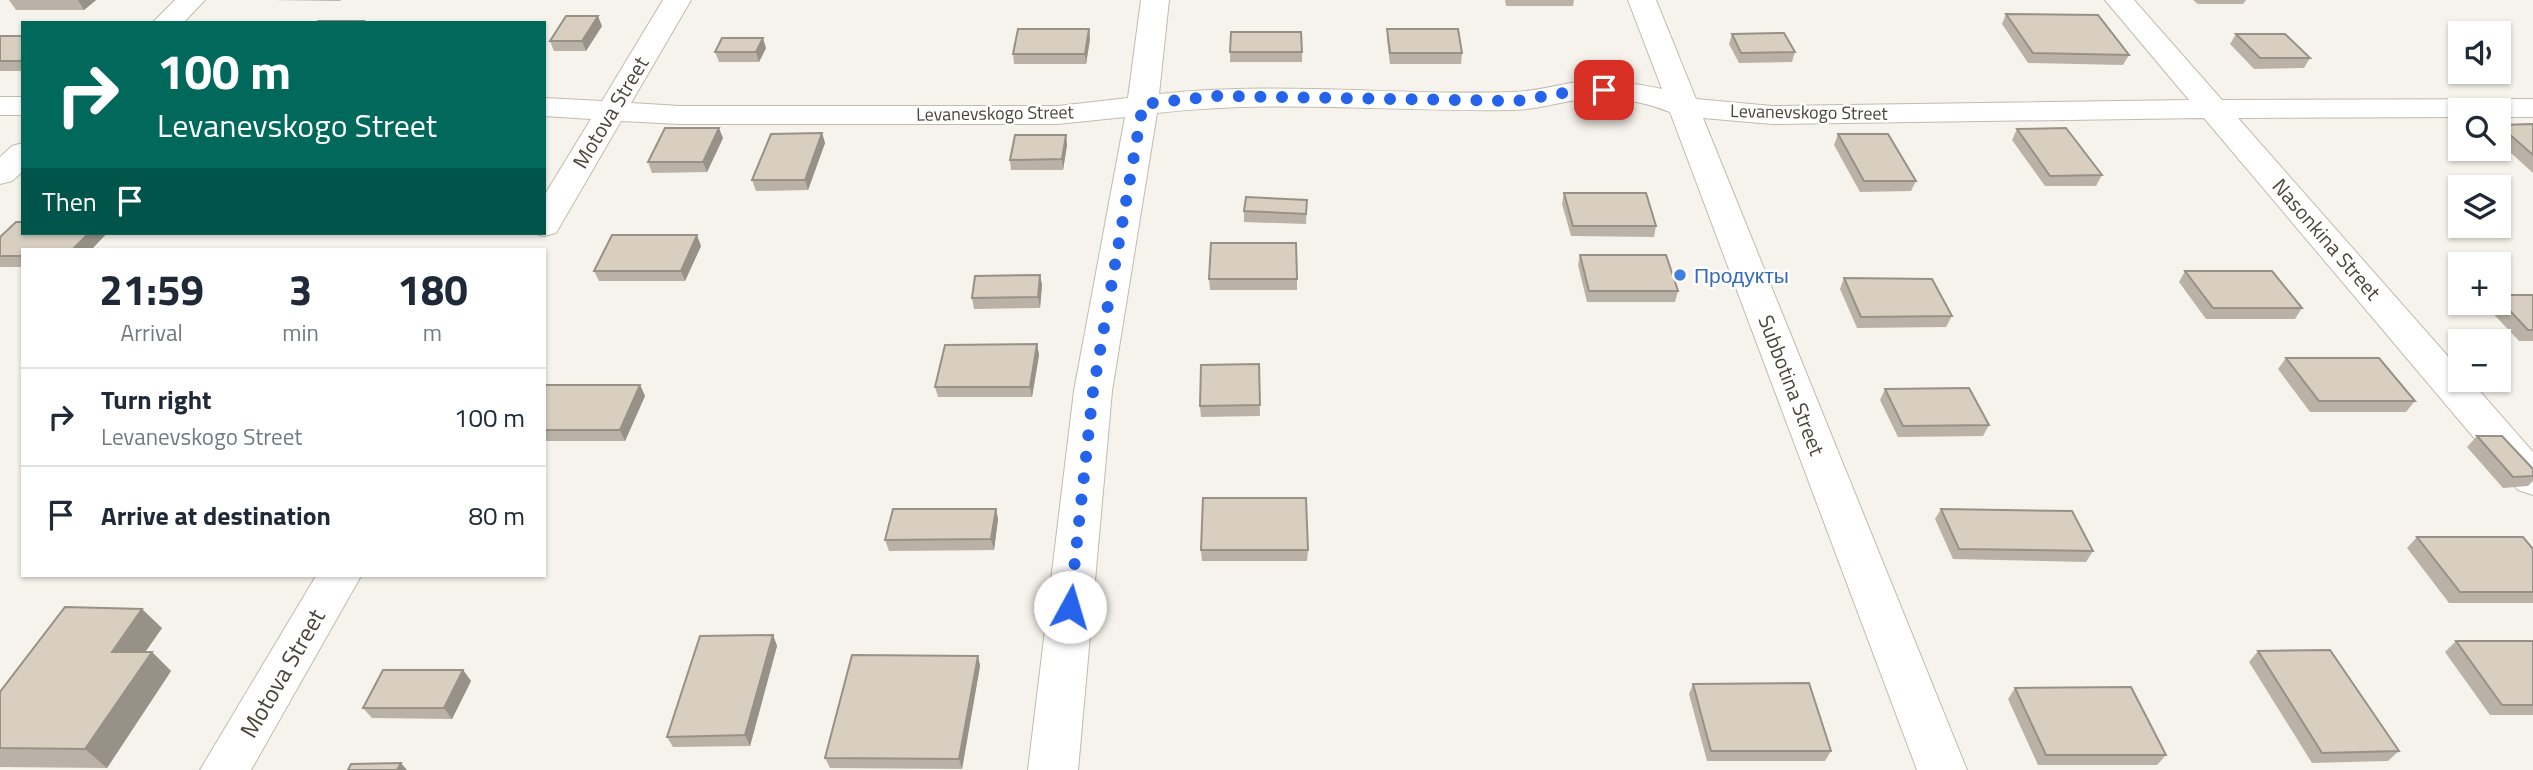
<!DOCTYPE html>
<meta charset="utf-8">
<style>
:root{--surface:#fff;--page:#f2f2f3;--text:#1f2937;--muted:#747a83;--line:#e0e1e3}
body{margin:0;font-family:"Titillium Web",sans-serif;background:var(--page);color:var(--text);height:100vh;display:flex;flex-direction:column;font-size:26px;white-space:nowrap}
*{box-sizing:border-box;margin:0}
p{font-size:23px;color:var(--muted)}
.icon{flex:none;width:38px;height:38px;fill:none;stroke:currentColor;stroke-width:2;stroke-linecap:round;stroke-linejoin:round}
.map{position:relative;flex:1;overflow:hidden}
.drawer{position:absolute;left:21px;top:248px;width:525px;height:329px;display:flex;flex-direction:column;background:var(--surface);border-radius:0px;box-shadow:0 2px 5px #0004}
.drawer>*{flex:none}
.banner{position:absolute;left:21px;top:21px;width:525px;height:214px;border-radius:0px;box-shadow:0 2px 5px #0004;background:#00695c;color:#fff;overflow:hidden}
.buttons{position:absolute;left:2448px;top:21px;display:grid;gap:14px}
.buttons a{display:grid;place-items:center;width:63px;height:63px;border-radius:0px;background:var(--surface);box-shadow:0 2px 5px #0004;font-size:35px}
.pin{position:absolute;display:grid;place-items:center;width:60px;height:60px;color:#fff;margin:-30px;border-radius:14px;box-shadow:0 4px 10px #0006}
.me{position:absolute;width:77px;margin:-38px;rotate:6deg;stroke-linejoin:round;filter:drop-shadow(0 0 5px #0008)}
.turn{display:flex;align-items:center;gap:24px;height:147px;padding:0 21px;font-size:32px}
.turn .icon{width:91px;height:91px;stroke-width:2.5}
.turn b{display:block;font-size:49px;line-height:60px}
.then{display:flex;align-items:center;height:66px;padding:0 21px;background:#0003;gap:14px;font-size:26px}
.eta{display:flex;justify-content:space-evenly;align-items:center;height:119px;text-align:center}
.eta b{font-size:42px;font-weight:700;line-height:49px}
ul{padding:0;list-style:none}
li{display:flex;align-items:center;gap:21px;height:98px;padding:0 21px;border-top:2px solid var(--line)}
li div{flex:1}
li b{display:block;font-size:26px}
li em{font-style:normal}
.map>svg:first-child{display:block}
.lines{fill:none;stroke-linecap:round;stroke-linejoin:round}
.minor-casing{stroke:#c2bbae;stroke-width:2}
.minor{fill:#fff;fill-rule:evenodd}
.wall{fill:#bab2a6}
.shaded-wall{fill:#979187}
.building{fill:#d8cfc1;stroke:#979187;stroke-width:2}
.route{stroke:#2563eb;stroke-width:12;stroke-dasharray:0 21.6}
.shop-dot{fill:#3f7fe0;stroke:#fff;stroke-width:2.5}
.labels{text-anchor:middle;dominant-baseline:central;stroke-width:5;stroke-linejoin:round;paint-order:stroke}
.far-street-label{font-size:18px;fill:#4b4439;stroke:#fff}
.street-label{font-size:21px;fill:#4b4439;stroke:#fff}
.shop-label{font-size:21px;fill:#366cbe;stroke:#fff;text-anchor:start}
.near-street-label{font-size:24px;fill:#4b4439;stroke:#fff}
</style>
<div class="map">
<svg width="2533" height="770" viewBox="0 0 2533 770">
<rect width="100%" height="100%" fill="#f6f3ec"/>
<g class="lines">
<!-- minor casing -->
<g class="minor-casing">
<g id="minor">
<polygon points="175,0 205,0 183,23 152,23"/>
<path d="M663,0h28l-60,103 49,3h378l70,-8 13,-98h28l-10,94c118,-13 237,2 356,-2 21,-1 42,-7 62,-10 29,-3 57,1 85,7l-34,-89h28l40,99 76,7 417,-6 -84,-100h29l88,100 311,-1v18h-34v-7h-39v7l-222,1 222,252v10h10l63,72v43l-15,-5 -314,-372 -432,6 -69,-6 264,652h-50l-247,-658c-30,-12 -61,-16 -93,-12 -21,3 -43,10 -64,10 -118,2 -238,-11 -356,3l-45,278 -34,379h-50l46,-379 51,-274 -67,7h-378l-59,-3 -65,112 -12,3 -11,-3h11v-37l47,-77 -47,-3v-18l58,3z"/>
<rect x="0" y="97" width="23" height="18"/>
<polygon points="23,143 23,171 12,181 0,184 0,157 12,146"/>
<polygon points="316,576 361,576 251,770 200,770"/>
</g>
</g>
<!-- minor -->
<use href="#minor" class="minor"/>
</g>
<!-- wall -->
<g class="wall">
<polygon points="9,0 96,0 84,10 16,10"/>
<polygon points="272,0 341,0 340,1"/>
<polygon points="1505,0 1574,0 1573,6 1506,6"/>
<polygon points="2193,0 2246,0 2243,4 2198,4"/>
<polygon points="2006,14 2129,55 2123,65 2028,63 2002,24"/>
<polygon points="602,26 586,51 554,51 550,41"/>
<polygon points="1089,29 1090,39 1086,64 1014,64 1013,54"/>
<polygon points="1387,29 1462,53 1461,64 1390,64 1387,39"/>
<polygon points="1231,32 1302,52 1302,62 1230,62"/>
<polygon points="1732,34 1795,52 1792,62 1739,63 1729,44"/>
<polygon points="2236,34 2310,58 2304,68 2254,69 2230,44"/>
<rect x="0" y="36" width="23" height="35"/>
<polygon points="766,48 759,62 719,62 715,52"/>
<polygon points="2533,124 2533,173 2499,142 2499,125"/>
<polygon points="2017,129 2102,175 2096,186 2045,186 2012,140"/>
<polygon points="822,133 825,143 808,190 756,191 752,180"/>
<polygon points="1838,134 1916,181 1911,191 1860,192 1834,145"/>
<polygon points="1066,135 1067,145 1063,170 1011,170 1010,160"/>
<polygon points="723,138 707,172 652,173 648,162"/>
<polygon points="1564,193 1656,226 1654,237 1571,236 1562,204"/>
<polygon points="1307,200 1306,224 1244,222 1244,211"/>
<polygon points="107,233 91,250 23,250 23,267 0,267 0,237"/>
<polygon points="701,246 685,281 599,281 594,271"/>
<polygon points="1580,255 1678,291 1675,302 1587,302 1578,265"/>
<polygon points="2185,271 2302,308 2295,319 2206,319 2179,282"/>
<polygon points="1040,275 1042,285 1040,308 974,309 972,298"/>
<polygon points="1844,278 1952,316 1946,327 1857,328 1840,289"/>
<polygon points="1209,279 1297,279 1297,290 1210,290"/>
<polygon points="2499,295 2533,295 2533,341 2519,341 2486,306 2489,303 2499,303"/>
<polygon points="1037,344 1039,355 1032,397 938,397 935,387"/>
<polygon points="2286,358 2415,401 2406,412 2310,412 2278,369"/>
<polygon points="1259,364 1260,416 1201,417 1200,406"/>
<polygon points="640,385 645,396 625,441 544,441 544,387"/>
<polygon points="1885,389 1989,425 1983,436 1898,437 1880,400"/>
<polygon points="2477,436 2533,469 2533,481 2528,486 2503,488 2467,447"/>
<polygon points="996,509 998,519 994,550 889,551 885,540"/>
<polygon points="1941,509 2093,551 2086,562 1953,559 1935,519"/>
<polygon points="2417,537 2533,549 2533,603 2449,603 2407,548"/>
<polygon points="1201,550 1308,550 1307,561 1202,561"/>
<polygon points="162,628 145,652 152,652 171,671 107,768 0,767 0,692"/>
<polygon points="773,635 777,646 750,746 673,747 667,737"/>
<polygon points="2456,641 2533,641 2533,715 2490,715 2445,652"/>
<polygon points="2258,651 2399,751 2388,761 2312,763 2249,662"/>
<polygon points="978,656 980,666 962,769 830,768 825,758"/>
<polygon points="463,670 471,681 452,719 372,718 363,708"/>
<polygon points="1693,684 1831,751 1825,761 1707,761 1689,694"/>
<polygon points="2015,688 2166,755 2157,765 2038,765 2008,699"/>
</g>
<!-- shaded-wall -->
<g class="shaded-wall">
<polygon points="78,0 96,0 84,10"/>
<polygon points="598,16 602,26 586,51 582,41"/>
<polygon points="1089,29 1090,39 1086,64 1085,54"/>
<polygon points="763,38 766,48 759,62 756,52"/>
<polygon points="719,128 723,138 707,172 703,162"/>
<polygon points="822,133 825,143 808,190 805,180"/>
<polygon points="1066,135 1067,145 1063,170 1062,159"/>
<polygon points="89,233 107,233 91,250 72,250"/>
<polygon points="697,235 701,246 685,281 681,271"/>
<polygon points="1040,275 1042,285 1040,308 1038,297"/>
<polygon points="1037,344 1039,355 1032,397 1030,387"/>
<polygon points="640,385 645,396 625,441 620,430"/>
<polygon points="996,509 998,519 994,550 991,539"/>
<polygon points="142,609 162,628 132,671 112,652"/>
<polygon points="773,635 777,646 750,746 745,735"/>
<polygon points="152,652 171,671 107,768 85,749"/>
<polygon points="978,656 980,666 962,769 959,759"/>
<polygon points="463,670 471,681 452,719 444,708"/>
<polygon points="401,763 407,770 397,770"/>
</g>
<!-- building -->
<g class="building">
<polygon points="2006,14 2098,15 2129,55 2033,53"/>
<polygon points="566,16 598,16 582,41 550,41"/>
<polygon points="318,21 364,21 363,23 317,23"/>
<polygon points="1018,29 1089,29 1085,54 1013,54"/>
<polygon points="1387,29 1458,29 1462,53 1390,53"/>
<polygon points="1231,32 1301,32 1302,52 1230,52"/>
<polygon points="1784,33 1795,52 1741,53 1732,34"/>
<polygon points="2236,34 2285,34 2310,58 2260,58"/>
<rect x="0" y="36" width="23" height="25"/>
<polygon points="722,38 763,38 756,52 715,52"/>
<polygon points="2533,124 2533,155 2499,125"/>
<polygon points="665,128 719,128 703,162 648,162"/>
<polygon points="2066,128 2102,175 2050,176 2017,129"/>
<polygon points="822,133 805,180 752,180 771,134"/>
<polygon points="1838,134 1888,134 1916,181 1864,181"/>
<polygon points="1015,135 1066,135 1062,159 1010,160"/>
<polygon points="1564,193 1646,193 1656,226 1573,226"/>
<polygon points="1246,197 1307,200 1306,214 1244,211"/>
<polygon points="16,222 23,222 23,233 89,233 72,250 23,250 23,256 0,256 0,237"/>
<polygon points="612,235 697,235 681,271 594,271"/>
<polygon points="1211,243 1296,243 1297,279 1209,279"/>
<polygon points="1580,255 1666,255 1678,291 1589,291"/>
<polygon points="2185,271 2272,271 2302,308 2213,308"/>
<polygon points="1040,275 1038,297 972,298 975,276"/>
<polygon points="1844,278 1932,279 1952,316 1861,317"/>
<polygon points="2499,295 2533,295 2533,330 2528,330 2499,299"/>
<polygon points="1037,344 1030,387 935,387 945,345"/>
<polygon points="2286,358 2379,358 2415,401 2319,401"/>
<polygon points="1259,364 1260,405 1200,406 1201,365"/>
<polygon points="545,385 640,385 620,430 544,430 544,387"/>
<polygon points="1969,388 1989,425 1903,426 1885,389"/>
<polygon points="2477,436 2502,436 2533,469 2533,476 2513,477"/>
<polygon points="1203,498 1306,498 1308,550 1201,550"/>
<polygon points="893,509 996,509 991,539 885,540"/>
<polygon points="1941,509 2072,511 2093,551 1959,549"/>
<polygon points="2417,537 2523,537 2533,549 2533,592 2460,592"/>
<polygon points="65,607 142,609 112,652 152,652 85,749 0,748 0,692"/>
<polygon points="773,635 745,735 667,737 700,636"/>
<polygon points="2456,641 2533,641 2533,705 2502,705"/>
<polygon points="2330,650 2399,751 2322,753 2258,651"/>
<polygon points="852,655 978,656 959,759 825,758"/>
<polygon points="383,670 463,670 444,708 363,708"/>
<polygon points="1809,683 1831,751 1711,751 1693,684"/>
<polygon points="2131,687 2166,755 2046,755 2015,688"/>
<polygon points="401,763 397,770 348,770 351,764"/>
</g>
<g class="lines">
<!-- route -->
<polyline class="route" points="1070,607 1093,391 1143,104 1217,96 1517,101 1580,90 1604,90"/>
</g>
<!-- markers -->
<circle class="shop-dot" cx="1680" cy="275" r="7"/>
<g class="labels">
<!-- far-street labels -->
<g class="far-street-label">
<text transform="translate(1809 112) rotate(1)">Levanevskogo Street</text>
<text transform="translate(995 113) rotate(-1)">Levanevskogo Street</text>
</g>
<!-- street labels -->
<g class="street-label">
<text transform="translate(610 112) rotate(-59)">Motova Street</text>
<text transform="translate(2327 239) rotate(49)">Nasonkina Street</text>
<text transform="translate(1792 385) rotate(69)">Subbotina Street</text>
</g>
<!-- shop labels -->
<g class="shop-label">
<text x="1694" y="275">Продукты</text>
</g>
<!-- near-street labels -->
<g class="near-street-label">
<text transform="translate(282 673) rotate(-60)">Motova Street</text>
</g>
</g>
</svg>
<div class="buttons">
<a><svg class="icon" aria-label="sound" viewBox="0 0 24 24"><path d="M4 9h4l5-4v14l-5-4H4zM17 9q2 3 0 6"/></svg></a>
<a><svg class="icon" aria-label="search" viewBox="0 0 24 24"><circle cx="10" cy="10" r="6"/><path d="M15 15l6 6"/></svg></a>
<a><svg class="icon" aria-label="layers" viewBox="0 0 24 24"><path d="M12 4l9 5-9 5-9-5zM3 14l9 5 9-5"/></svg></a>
<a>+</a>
<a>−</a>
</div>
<div class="pin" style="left:1604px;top:90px;background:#d93025"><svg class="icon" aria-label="arrive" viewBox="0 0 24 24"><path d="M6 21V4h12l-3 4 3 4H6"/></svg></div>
<svg class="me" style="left:1070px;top:607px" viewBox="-20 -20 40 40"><circle r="19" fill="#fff"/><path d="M0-13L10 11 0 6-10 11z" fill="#2563eb"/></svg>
<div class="banner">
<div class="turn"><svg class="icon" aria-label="right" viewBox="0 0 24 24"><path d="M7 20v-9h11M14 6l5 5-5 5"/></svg><div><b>100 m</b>Levanevskogo Street</div></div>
<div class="then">Then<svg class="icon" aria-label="arrive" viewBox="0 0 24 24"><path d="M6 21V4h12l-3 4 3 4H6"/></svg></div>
</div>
<section class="drawer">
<div class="eta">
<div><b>21:59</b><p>Arrival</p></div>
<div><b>3</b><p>min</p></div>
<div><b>180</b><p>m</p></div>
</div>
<ul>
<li><svg class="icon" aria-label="right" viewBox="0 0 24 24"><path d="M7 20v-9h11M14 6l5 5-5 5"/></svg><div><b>Turn right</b><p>Levanevskogo Street</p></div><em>100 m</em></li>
<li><svg class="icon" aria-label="arrive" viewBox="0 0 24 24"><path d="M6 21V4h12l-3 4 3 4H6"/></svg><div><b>Arrive at destination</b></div><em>80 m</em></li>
</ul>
</section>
</div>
